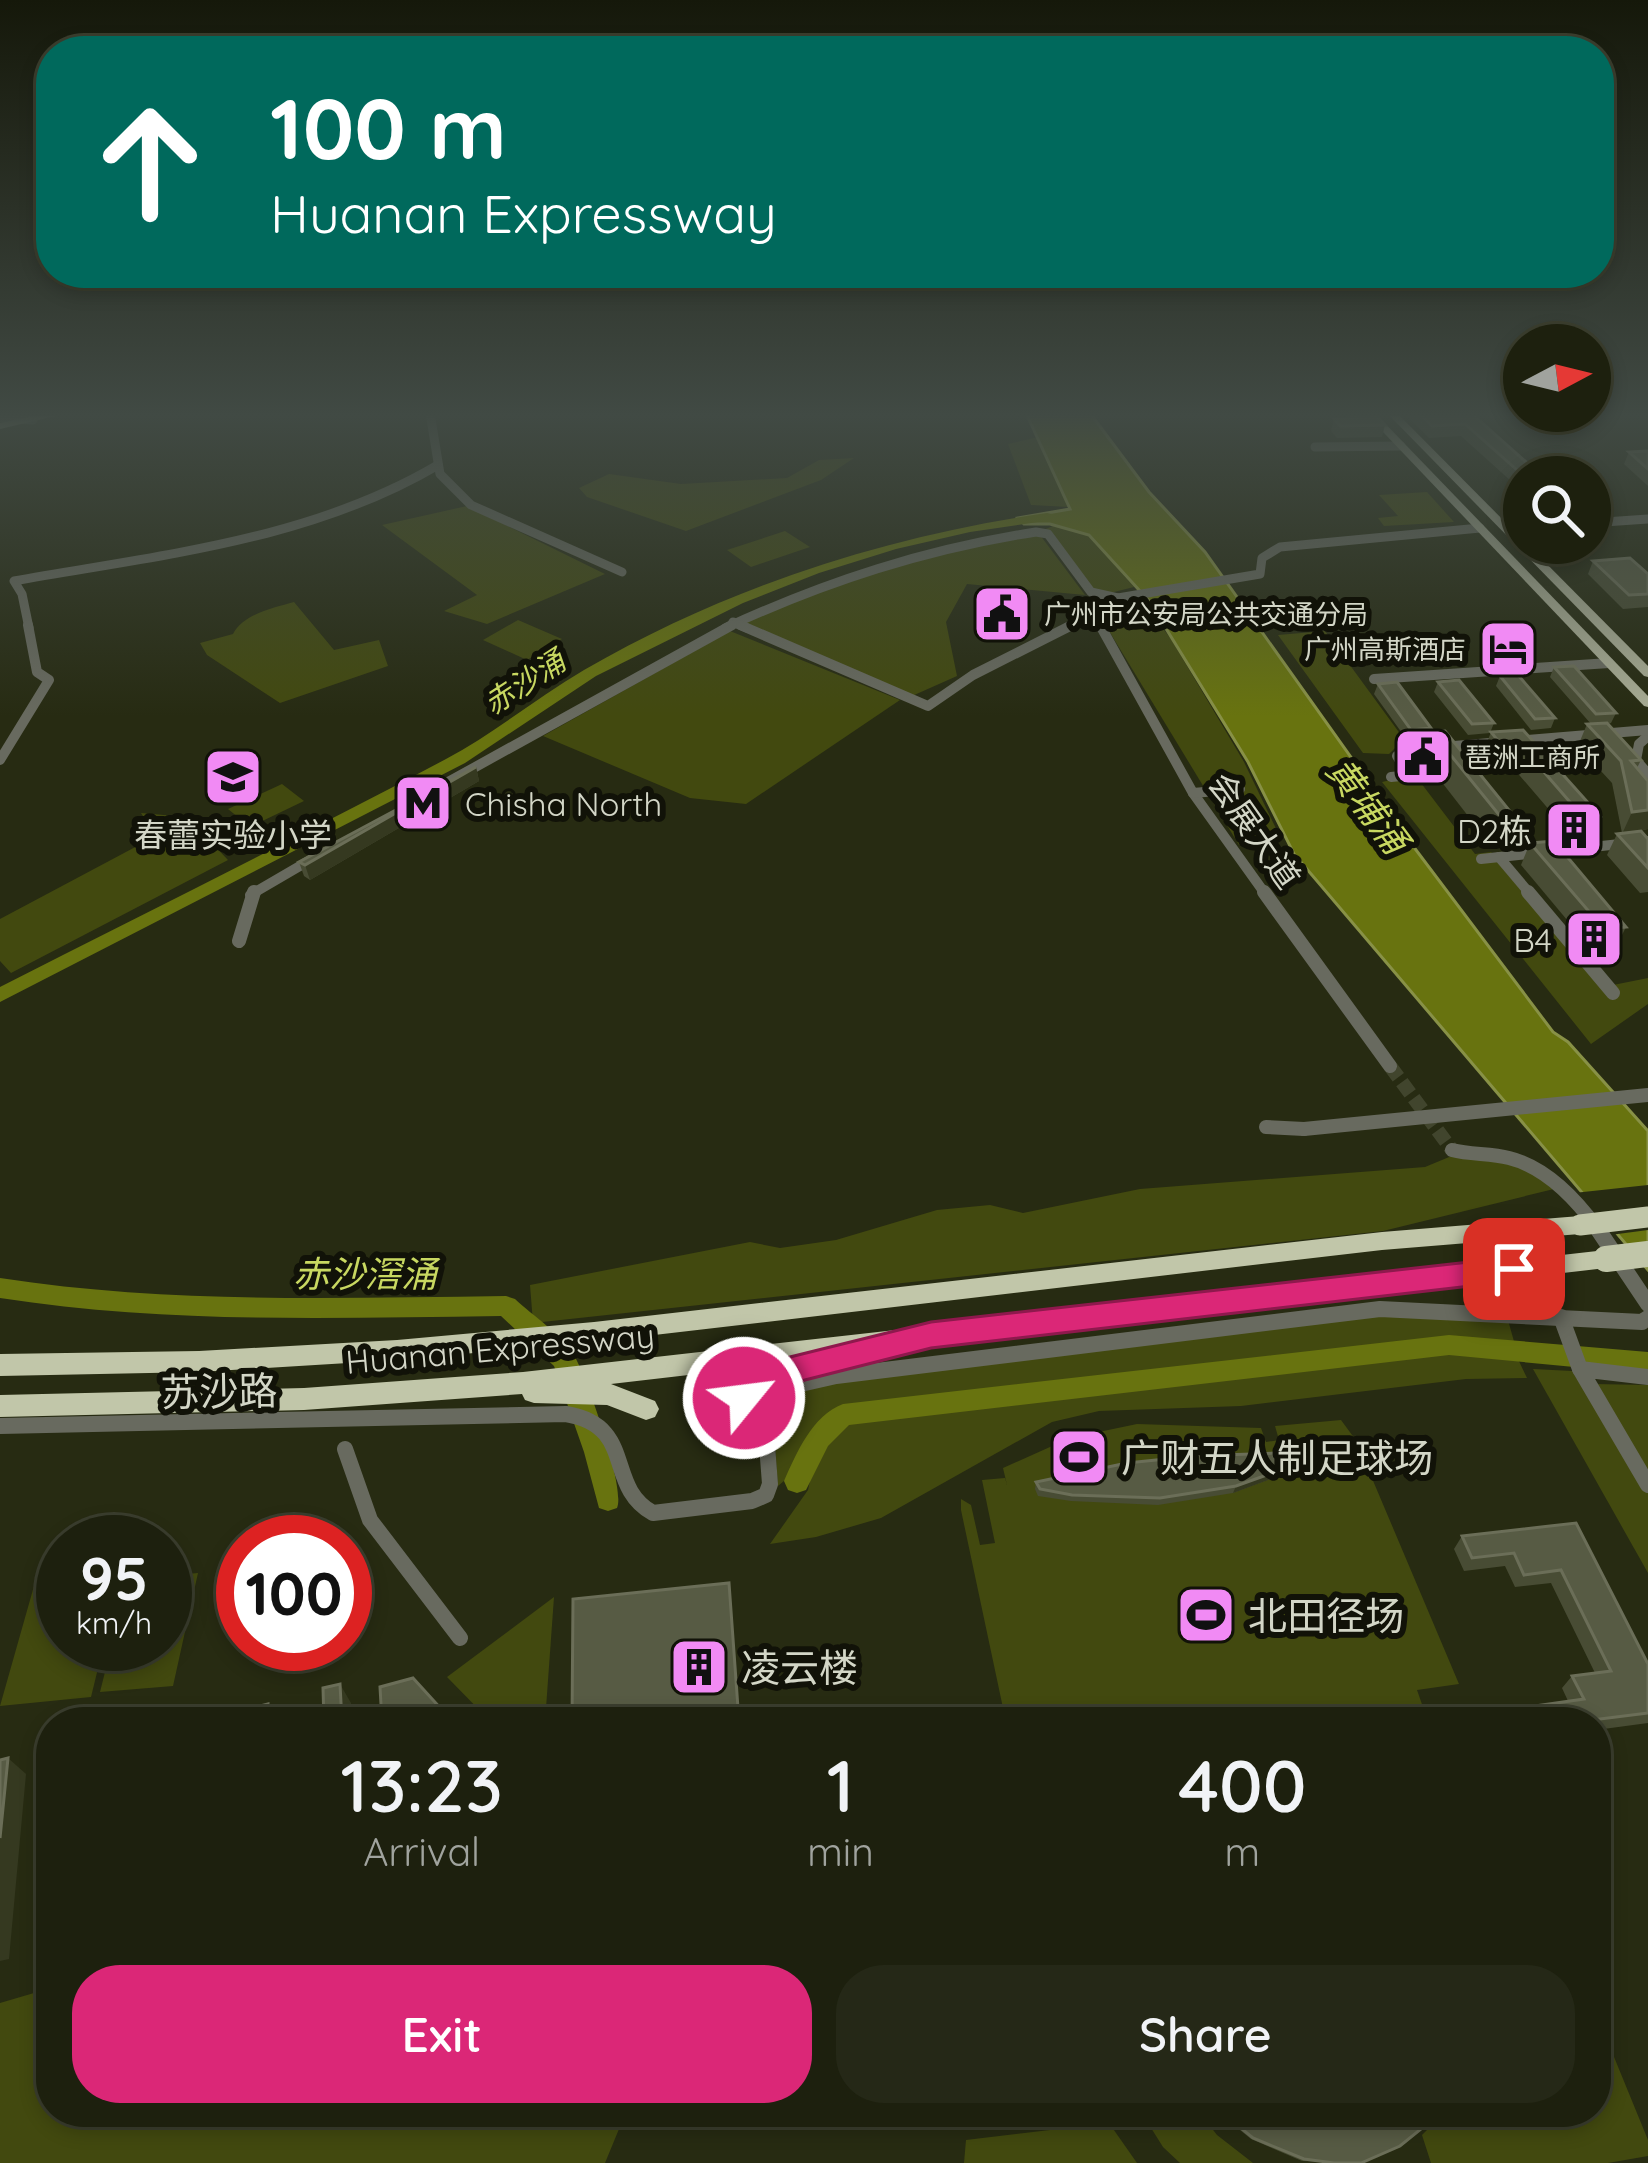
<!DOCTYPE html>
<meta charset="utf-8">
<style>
:root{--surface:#1d200e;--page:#252817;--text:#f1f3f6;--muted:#a0a39e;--line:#3b3e2e;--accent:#db2777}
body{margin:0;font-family:Quicksand,"Noto Sans SC",sans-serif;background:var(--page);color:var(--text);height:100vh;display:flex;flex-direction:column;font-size:45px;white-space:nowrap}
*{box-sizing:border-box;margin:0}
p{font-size:39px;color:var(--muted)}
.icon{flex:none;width:66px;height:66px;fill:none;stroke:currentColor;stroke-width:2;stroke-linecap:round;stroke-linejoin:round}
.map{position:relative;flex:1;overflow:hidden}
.panel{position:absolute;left:36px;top:1707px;width:1575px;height:420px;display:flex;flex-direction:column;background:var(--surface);border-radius:48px;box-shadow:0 6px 18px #0003,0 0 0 3px var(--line)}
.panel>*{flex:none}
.guide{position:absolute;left:36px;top:36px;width:1578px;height:252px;border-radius:48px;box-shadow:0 6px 18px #0003,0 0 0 3px var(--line);background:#00695c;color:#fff;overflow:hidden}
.needle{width:78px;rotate:83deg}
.tools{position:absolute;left:1503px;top:324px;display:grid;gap:24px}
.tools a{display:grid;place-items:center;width:108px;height:108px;border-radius:50%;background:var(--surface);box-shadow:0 6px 18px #0003,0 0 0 3px var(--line);font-size:60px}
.speed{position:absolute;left:36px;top:1515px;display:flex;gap:24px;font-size:60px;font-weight:700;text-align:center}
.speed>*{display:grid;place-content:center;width:156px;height:156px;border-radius:50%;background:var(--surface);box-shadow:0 6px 18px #0003,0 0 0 3px var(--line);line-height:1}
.speed small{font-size:30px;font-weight:400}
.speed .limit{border:18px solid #d22;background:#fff;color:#111}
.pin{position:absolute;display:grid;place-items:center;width:102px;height:102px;color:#fff;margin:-51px;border-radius:24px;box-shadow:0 6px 18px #0006}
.me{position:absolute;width:132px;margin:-66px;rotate:61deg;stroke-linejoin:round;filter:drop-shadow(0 0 9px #0008)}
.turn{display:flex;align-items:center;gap:42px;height:252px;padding:0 36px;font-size:54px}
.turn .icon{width:156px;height:156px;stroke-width:2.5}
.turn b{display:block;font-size:84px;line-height:102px}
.eta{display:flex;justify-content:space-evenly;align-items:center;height:204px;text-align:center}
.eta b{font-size:72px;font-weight:600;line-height:84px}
.cta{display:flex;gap:24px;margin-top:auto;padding:24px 36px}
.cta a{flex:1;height:138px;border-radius:48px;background:var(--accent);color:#fff;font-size:48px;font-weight:600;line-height:138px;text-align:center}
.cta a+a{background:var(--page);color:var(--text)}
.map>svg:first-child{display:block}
.green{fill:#42490f}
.water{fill:#68730f;stroke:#889146;stroke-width:3}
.pier{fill:#272b12}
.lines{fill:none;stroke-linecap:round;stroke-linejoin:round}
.river{fill:#68730f;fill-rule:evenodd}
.minor-tunnel{stroke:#41452d;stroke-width:14;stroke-dasharray:14 6;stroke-linecap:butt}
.minor-far3{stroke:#686a5f;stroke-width:9}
.minor-far2{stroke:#686a5f;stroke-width:10}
.minor-far1{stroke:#686a5f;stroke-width:14}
.minor{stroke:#686a5f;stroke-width:16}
.major{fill:#a8ac94;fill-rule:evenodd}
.highway{fill:#c1c6a9;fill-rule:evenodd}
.minor-bridge{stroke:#686a5f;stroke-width:14}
.highway-bridge-far1{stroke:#c1c6a9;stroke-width:21}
.highway-bridge{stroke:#c1c6a9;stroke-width:26}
.wall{fill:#484c34}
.shaded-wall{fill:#353920}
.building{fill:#575b44;stroke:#6b6e58;stroke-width:3}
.route{fill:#db2777;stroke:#8e194d;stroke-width:3}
.labels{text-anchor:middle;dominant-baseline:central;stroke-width:12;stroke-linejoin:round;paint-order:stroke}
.far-poi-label{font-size:27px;fill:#d3d6c7;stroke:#111208;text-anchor:start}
.far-water-label{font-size:30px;font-style:italic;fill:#c8d861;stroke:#111208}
.poi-label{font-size:33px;fill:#d3d6c7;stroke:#111208;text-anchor:end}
.street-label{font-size:33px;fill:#d3d6c7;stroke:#111208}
.water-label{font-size:36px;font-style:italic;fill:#c8d861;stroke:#111208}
.near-street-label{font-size:39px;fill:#d3d6c7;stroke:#111208}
.near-poi-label{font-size:39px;fill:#d3d6c7;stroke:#111208;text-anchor:start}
</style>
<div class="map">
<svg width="1648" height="2163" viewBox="0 0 1648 2163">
<rect width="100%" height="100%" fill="#272b12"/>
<!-- green -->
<g class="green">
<polygon points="1038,437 1069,507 1031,505 1008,444"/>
<polygon points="854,458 821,480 686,531 587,497 579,488 609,474 681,484 787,478 819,460"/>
<polygon points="1427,492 1454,522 1384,526 1378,518 1398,516 1379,495"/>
<polygon points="467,506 605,574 487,624 444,611 477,595 382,525"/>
<polygon points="1053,526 1088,535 1134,587 1110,593 1092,591 1043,530"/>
<polygon points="785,531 810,547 751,567 727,550"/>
<polygon points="1040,535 1085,595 967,584 946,622 957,676 912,696 743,623 819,585 989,541"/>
<polygon points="1141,600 1171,639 1244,762 1281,839 1239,845 1100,616 1123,603"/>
<path d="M294,602l40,48 45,-10 9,26 -108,37 -73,-48 -7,-12 33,-9c10,-20 40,-26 61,-32z"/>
<polygon points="518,620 562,639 527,660 483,640"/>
<polygon points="730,631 900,700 746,804 690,798 543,736"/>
<polygon points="1325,631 1409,746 1395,748 1389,754 1363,753 1278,635"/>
<polygon points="1407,755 1421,783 1475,854 1491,852 1613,985 1648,978 1648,1004 1591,1044 1382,782 1408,776"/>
<polygon points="282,784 304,801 250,827 228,809"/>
<polygon points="141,813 187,817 228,860 11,973 0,961 0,919 156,836"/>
<polygon points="1454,1155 1516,1161 1554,1189 1383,1231 533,1323 530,1285 750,1242 780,1248 836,1240 937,1210 990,1205 1023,1213 1140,1189 1425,1167"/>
<path d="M1413,1312l95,8 7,25 -103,-4 -557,63c-66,24 -41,55 -77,82l-6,-82 11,-10 54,-13z"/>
<polygon points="1450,1354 1517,1357 1527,1378 1466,1379 1241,1406 1099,1411 1052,1422 881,1518 816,1537 770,1544 808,1490 815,1457 845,1422"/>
<polygon points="1533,1369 1572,1371 1648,1490 1648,1573"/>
<polygon points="1593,1384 1648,1385 1648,1470"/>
<polygon points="1341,1420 1355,1439 1319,1444 1324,1459 1363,1457 1459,1684 1417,1690 1424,1710 1467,1705 1474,1722 1006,1722 961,1510 961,1499 971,1505 980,1545 995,1543 982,1480 1005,1478 1007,1485 1003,1468 1070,1438 1137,1424 1261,1428 1266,1442 1279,1440 1275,1426"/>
<polygon points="198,1573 173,1686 100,1692 112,1644 165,1644 165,1576"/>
<polygon points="63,1583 63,1644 104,1644 91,1697 0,1706 34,1586"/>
<polygon points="554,1597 545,1722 491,1722 447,1677"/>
<polygon points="51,1988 51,2112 619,2112 619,2129 605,2163 0,2163 0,2003"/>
<polygon points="1612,2052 1648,2140 1648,2156 1608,2163 1431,2163 1422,2135 1445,2112 1596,2112 1596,2054"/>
<polygon points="1141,2112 1199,2112 1217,2135 1253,2163 1180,2163 1163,2147"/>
<polygon points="1109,2123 1137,2163 964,2163 966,2140"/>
</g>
<!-- water -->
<polygon class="water" points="1026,413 1090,413 1149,492 1205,552 1355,763 1362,789 1401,830 1553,1032 1568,1042 1648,1131 1648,1270 1294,854 1248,762 1149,601 1089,535 1050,524 1024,524 1018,518 1070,509"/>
<!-- pier -->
<polygon class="pier" points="1648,1185 1648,1230 1610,1235 1574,1193"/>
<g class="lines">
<!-- river -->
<g class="river">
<path d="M1047,513l5,1v6l-82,12 -74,17 -77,24 -76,30 -147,73 -131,87 -465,239v-15c149,-76 299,-150 446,-228 47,-25 92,-62 138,-89 144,-83 299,-133 463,-157z"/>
<path d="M0,1278c168,26 336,20 506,18l9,3c18,17 48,36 60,58 12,22 51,131 42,151l-9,3 -9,-3 -15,-56 -30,-86 -53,-50c-168,2 -334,8 -501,-18z"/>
<path d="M1449,1335l199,17v22l-199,-19 -600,70 -21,21 -22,44 -9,3 -9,-3 -4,-9c13,-29 28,-65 59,-77z"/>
</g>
<!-- minor-tunnel -->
<polyline class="minor-tunnel" points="1390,1066 1452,1150"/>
<!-- minor-far3 -->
<g class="minor-far3">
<polyline points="430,413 440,474 471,505 622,572"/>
<polyline points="0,418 33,420"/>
<polyline points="1315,447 1401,446"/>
<polyline points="1590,523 1648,519"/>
<polyline points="1507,527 1524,526"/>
<polyline points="1094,614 1102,628"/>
<polyline points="733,622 747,628"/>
<path d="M29,628l-7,-34 -8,-13c144,-26 295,-40 424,-116"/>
<path d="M725,628c102,-47 201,-79 311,-96l12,2 43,58 27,6 142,-24 2,-16 18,-11 200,-19"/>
<polyline points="1066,628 1118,598"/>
</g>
<!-- minor-far2 -->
<g class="minor-far2">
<polyline points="740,625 928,706 973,675 1072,625"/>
<polyline points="1100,625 1193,793 1266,895"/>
<polyline points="1374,679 1609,663"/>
<polyline points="1648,736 1639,744 1636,760 1648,774"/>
<polyline points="0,760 49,680 37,672 28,625"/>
<polyline points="1391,777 1401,776 1405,769 1397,756 1406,750 1648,730"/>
<polyline points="441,786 732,625"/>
<polyline points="1193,793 1240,789"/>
<polyline points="1499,857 1531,895"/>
<polyline points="1481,859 1648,841"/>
<polyline points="250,895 317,856"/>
</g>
<!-- minor-far1 -->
<g class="minor-far1">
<polyline points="1264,892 1390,1066"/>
<polyline points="1528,892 1613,993"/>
<polyline points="239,941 254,892"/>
<polyline points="1266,1127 1304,1129"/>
<path d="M1452,1150c19,5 38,3 57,8 37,9 66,40 88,70"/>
</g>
<!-- minor -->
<g class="minor">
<polyline points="1595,1225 1648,1304"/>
<polyline points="1561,1317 1580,1369"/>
<polyline points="1648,1377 1580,1369 1648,1485"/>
<path d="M0,1426l566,-12c71,12 38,72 87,99l99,-12 14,-6 4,-11 -6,-78 19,-18 53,-12 544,-67 262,13 6,-4"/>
<polyline points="345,1449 370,1520 460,1638"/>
</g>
<!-- major -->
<g class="major">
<polygon points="49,413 68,413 0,429 0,423"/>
<polygon points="1365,413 1375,413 1648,696 1648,707 1644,706"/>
<polygon points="1387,413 1397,413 1648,666 1648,677 1644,676"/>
</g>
<!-- highway -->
<g class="highway">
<polygon points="1580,1216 1588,1219 1591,1225 1588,1231 1580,1234 1382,1250 594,1342 397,1360 199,1372 0,1376 0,1354 199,1351 397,1340 594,1322 1382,1232"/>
<path d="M1606,1250l8,2 4,7 -4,7 -8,2 -753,88 -3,8c-26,10 -59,15 -83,28 -14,8 -14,20 -32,14l-4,-8 16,-21 44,-14 -180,21 44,17 4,8 -4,8 -9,3 -39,-15 -73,-2 -9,-3 -3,-6 -218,16 -304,7v-22l304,-7 219,-16z"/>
</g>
<!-- minor-bridge -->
<polyline class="minor-bridge" points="1304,1129 1648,1095"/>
<!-- highway-bridge-far1 -->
<polyline class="highway-bridge-far1" points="1580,1225 1648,1217"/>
<!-- highway-bridge -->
<polyline class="highway-bridge" points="1606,1259 1648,1254"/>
</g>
<!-- wall -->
<g class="wall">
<polygon points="1346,413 1374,413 1385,425 1382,437 1337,438 1331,431 1334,419 1345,418"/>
<polygon points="1407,413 1471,413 1524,477 1524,509 1517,502 1521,490 1461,436 1429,438 1407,416"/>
<polygon points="1584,413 1624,413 1588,416"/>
<polygon points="1648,451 1648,486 1624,464 1629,452"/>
<polygon points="1593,561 1648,574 1648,607 1623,609 1588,574"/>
<polygon points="1554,667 1616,713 1611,723 1608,724 1641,760 1637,768 1648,781 1648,829 1635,832 1648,839 1648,892 1640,893 1607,855 1617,834 1622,833 1612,783 1578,746 1587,724 1591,724 1550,677"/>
<polygon points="1500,676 1555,718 1551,728 1531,730 1496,686"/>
<polygon points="1438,682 1494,723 1490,733 1468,735 1434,692"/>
<polygon points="1378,684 1431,728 1428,738 1407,740 1374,694"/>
<polygon points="1523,730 1600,816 1590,837 1559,841 1551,832 1557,819 1508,762 1490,763 1483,753 1491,732"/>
<polygon points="1432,732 1517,820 1506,847 1493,848 1423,758"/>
<polygon points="476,767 479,781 310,880 304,876 299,862"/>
<polygon points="1530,843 1626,927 1615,949 1593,951 1521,865"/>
<polygon points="1303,1467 1233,1493 1158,1505 1071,1501 1038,1496 1035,1489 1036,1482"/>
<polygon points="1576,1523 1648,1664 1648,1723 1596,1730 1596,1722 1526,1722 1524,1717 1535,1706 1568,1701 1562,1688 1572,1676 1595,1673 1551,1583 1515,1587 1505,1566 1464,1571 1454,1549 1462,1536"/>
<polygon points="573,1599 740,1722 572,1722"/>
<polygon points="1218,2112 1439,2112 1363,2163 1302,2161 1251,2139"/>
</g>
<!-- shaded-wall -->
<g class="shaded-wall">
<polygon points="476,767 479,781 310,880 305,865"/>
<polygon points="1648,810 1648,829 1622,834 1632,812"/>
<polygon points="1306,1461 1303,1467 1233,1493 1236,1486"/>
<polygon points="340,1684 351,1703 352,1722 342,1722"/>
<polygon points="268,1704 280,1722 268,1722"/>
<polygon points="8,1758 26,1774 9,1959 0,1961 0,1838"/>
</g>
<!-- building -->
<g class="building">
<polygon points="1350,413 1374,413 1385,425 1340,426 1334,419 1355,418"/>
<polygon points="1419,413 1471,413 1543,477 1525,477 1465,424 1432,426"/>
<polygon points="1648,451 1648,469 1629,452"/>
<polygon points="1630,558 1648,574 1648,594 1629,595 1593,561"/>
<polygon points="1574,666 1616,713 1596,714 1554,667"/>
<polygon points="1518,675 1555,718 1535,719 1500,676"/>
<polygon points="1459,680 1494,723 1472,724 1438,682"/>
<polygon points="1397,682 1431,728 1411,730 1378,684"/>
<polygon points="1607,723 1641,760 1631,761 1648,781 1648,810 1632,812 1621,761 1587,724"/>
<polygon points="1523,730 1600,816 1569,819 1561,810 1576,809 1517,741 1499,742 1491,732"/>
<polygon points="1445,731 1517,820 1504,821 1432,732"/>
<polygon points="476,767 305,865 299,862"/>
<polygon points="1641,831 1648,839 1648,868 1617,834"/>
<polygon points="1554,841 1626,927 1604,929 1530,843"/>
<polygon points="1303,1452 1306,1461 1236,1486 1160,1498 1072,1495 1040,1489 1036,1482 1127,1463 1195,1456"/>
<polygon points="1576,1523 1648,1664 1648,1713 1576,1722 1542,1722 1535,1706 1584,1699 1572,1676 1611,1671 1561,1570 1524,1575 1514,1553 1472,1558 1462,1536"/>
<polygon points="729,1583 739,1722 661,1722 661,1716 606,1722 572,1722 573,1599"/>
<polygon points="413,1678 453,1722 382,1722 380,1687"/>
<polygon points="340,1684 342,1722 324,1722 323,1688"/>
<polygon points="268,1704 268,1722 247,1722 248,1709"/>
<polygon points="8,1758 0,1838 0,1760"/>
<polygon points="1221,2112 1439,2112 1437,2116 1400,2146 1361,2163 1334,2163 1304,2159 1253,2138"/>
</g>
<!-- sky -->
<linearGradient id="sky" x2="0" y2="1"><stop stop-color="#15180a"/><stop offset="0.58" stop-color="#414a44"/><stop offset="1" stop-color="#414a44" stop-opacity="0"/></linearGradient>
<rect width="1648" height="716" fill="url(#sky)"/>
<!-- route -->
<polygon class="route" points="1514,1257 1525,1260 1530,1269 1525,1278 1514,1281 931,1348 805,1380 768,1394 744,1412 732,1408 727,1398 744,1375 790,1357 931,1322"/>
<!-- icons -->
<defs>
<g id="civic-square" transform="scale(3)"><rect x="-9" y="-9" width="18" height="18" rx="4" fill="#f18af4" stroke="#111208"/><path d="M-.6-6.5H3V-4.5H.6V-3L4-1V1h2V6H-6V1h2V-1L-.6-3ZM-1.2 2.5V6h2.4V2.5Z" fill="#111"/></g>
<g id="hotel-square" transform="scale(3)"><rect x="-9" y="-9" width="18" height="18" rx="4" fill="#f18af4" stroke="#111208"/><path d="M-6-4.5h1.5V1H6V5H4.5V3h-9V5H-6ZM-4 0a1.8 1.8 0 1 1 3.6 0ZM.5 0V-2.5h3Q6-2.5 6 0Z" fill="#111"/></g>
<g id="school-square" transform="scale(3)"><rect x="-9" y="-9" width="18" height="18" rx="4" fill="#f18af4" stroke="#111208"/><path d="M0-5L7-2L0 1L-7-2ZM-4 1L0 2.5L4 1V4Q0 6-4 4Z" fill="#111"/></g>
<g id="metro-square" transform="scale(3)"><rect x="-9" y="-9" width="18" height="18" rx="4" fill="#f18af4" stroke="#111208"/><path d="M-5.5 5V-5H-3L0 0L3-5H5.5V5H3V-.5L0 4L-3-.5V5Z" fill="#111"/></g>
<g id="building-square" transform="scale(3)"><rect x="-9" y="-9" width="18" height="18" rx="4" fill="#f18af4" stroke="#111208"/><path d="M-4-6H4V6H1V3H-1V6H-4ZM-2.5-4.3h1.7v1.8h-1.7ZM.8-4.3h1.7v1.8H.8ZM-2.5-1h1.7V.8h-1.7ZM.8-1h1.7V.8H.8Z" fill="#111"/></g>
<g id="stadium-square" transform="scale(3)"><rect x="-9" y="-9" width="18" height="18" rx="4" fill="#f18af4" stroke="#111208"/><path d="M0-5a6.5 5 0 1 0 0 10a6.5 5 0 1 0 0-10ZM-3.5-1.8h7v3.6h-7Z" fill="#111"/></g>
</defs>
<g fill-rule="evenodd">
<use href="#civic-square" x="1002" y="614"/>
<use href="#hotel-square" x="1508" y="649"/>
<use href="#civic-square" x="1423" y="757"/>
<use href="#school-square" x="233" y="777"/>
<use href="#metro-square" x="423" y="803"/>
<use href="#building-square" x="1574" y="830"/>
<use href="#building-square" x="1594" y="939"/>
<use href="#stadium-square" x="1079" y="1457"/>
<use href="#stadium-square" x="1206" y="1615"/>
<use href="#building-square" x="699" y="1667"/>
</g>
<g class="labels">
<!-- far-poi labels -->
<g class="far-poi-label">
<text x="1044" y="614">广州市公安局公共交通分局</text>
<text x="1466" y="649" text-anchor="end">广州高斯酒店</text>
<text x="1465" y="757">琶洲工商所</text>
</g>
<!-- far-water labels -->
<g class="far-water-label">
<text transform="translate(524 682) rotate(-33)">赤沙涌</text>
</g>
<!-- poi labels -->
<g class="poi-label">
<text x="465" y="803" text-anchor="start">Chisha North</text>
<text x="1532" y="830">D2栋</text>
<text x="233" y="834" text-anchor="middle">春蕾实验小学</text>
<text x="1552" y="939">B4</text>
</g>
<!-- street labels -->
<g class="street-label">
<text transform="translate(1255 830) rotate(55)">会展大道</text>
<text transform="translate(500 1348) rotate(-5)">Huanan Expressway</text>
</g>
<!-- water labels -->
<g class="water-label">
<text transform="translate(1368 805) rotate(53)">黄埔涌</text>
<text x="365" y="1273">赤沙滘涌</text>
</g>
<!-- near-street labels -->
<g class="near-street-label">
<text transform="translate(219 1391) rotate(-1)">苏沙路</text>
</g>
<!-- near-poi labels -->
<g class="near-poi-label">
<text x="1121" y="1457">广财五人制足球场</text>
<text x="1248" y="1615">北田径场</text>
<text x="741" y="1667">凌云楼</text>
</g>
</g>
</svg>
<div class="tools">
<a><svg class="needle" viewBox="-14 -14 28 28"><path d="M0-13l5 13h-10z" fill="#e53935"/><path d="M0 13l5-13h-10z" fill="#a0a39e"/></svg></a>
<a><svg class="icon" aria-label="search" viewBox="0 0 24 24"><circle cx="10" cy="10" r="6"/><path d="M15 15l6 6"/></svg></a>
</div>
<div class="speed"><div>95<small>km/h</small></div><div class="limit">100</div></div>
<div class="pin" style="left:1514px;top:1269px;background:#d93025"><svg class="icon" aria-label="arrive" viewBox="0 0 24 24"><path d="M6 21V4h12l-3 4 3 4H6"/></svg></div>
<svg class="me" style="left:744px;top:1398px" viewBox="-20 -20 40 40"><circle r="17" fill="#db2777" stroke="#fff" stroke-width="3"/><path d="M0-11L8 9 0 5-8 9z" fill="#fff"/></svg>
<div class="guide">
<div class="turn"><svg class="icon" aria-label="ahead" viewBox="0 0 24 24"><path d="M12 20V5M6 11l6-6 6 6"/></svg><div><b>100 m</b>Huanan Expressway</div></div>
</div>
<section class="panel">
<div class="eta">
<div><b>13:23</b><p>Arrival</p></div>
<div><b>1</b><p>min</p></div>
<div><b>400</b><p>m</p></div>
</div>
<div class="cta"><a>Exit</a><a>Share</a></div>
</section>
</div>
